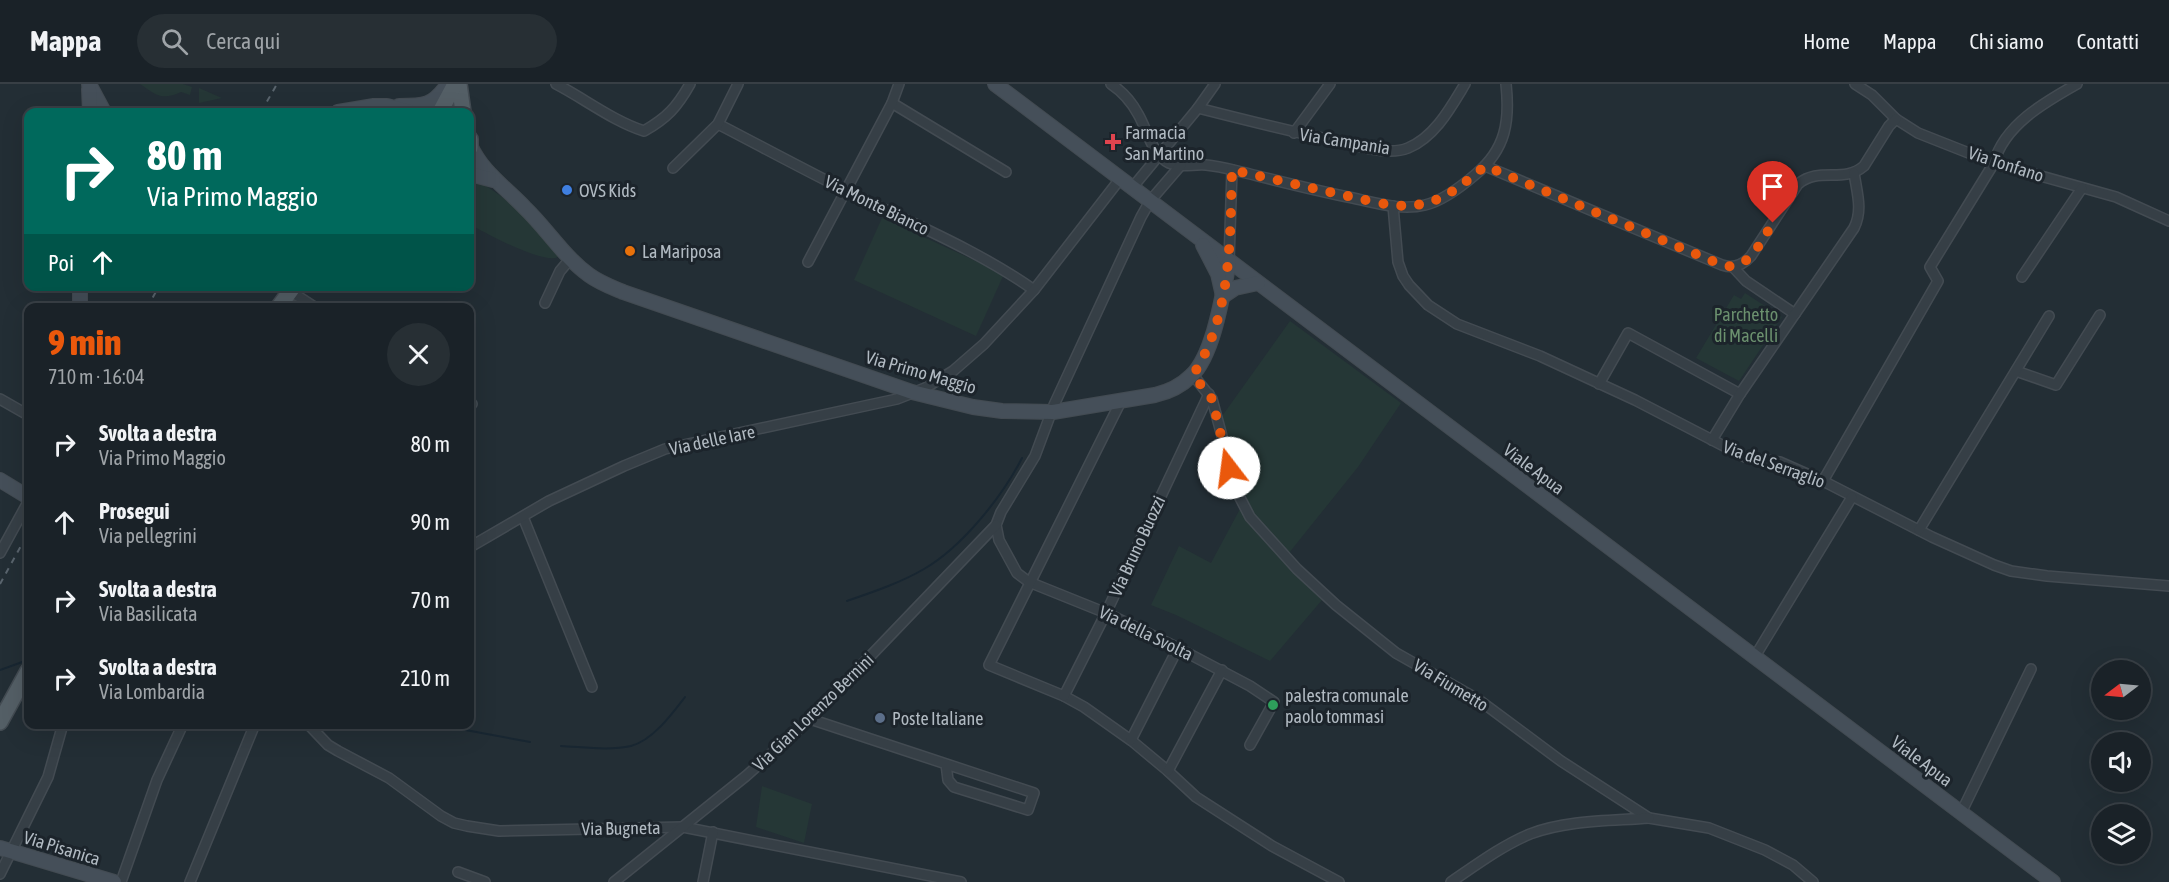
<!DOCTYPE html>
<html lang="it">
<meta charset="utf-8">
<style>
:root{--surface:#1a2228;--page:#272f34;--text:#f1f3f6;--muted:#9fa4a8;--line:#383f45;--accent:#ea580c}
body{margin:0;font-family:"Asap Condensed",sans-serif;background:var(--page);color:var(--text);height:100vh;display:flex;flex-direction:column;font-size:22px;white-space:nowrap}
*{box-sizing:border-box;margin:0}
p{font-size:20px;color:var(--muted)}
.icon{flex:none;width:33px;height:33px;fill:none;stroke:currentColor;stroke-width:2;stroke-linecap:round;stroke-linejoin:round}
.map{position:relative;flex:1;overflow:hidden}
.panel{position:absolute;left:24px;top:219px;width:450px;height:426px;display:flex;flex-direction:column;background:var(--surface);border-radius:12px;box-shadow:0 6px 24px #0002,0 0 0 2px var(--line)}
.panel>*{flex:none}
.hud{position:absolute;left:24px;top:24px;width:450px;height:183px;border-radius:12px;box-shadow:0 6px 24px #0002,0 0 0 2px var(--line);background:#00695c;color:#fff;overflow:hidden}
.needle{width:39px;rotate:254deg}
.controls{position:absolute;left:2091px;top:576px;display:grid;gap:12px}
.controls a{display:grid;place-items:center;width:60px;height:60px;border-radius:50%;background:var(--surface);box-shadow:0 6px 24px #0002,0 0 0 2px var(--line);font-size:30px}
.pin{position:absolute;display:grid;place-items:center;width:51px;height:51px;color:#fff;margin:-62px -26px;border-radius:50% 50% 50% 0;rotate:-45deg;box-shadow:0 0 6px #0007}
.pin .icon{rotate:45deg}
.me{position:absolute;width:66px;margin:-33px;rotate:345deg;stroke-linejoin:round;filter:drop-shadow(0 0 4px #0008)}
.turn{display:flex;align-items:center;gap:21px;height:126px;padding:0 24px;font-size:27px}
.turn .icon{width:78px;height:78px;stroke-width:2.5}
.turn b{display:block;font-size:42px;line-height:51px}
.then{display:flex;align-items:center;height:57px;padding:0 24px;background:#0003;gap:12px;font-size:22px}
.round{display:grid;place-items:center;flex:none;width:63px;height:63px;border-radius:32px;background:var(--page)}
.summary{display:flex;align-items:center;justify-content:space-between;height:102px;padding:0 24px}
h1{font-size:36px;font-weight:800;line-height:45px;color:var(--accent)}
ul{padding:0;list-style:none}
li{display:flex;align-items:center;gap:18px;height:78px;padding:0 24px}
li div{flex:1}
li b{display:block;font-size:22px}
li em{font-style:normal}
header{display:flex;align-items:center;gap:36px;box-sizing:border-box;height:84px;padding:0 30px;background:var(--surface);border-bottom:2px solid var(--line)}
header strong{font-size:28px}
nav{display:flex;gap:33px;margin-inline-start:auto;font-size:21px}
.search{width:420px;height:54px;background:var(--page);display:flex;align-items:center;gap:15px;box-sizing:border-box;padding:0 21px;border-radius:33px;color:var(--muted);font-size:22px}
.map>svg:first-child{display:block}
.green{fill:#253736}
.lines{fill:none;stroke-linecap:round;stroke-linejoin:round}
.stream{stroke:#182631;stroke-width:2}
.street-casing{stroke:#434b52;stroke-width:12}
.secondary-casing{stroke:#434b52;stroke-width:16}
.primary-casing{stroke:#434b52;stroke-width:18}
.street{stroke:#363f46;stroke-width:9}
.secondary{stroke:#454f59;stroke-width:14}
.primary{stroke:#545f66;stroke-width:15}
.rail{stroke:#59646d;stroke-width:2;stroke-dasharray:6 6;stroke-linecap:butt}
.route{stroke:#ea580c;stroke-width:10;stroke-dasharray:0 18}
.health-dot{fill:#e0444e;stroke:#1c242b;stroke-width:2}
.shop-dot{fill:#3f7fe0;stroke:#1c242b;stroke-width:2}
.food-dot{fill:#e8710a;stroke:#1c242b;stroke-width:2}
.leisure-dot{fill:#2e9e5b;stroke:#1c242b;stroke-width:2}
.service-dot{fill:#5c6f8a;stroke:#1c242b;stroke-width:2}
.labels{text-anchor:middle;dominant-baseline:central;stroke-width:6;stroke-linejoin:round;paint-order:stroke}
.poi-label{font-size:18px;fill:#b1bac2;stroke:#1c242b;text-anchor:start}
.street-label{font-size:18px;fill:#b1bac2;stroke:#1c242b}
.park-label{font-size:18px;fill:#6b906e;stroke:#1c242b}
</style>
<header>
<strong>Mappa</strong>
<div class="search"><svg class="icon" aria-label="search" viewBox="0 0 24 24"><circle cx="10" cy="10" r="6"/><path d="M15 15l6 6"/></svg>Cerca qui</div>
<nav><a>Home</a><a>Mappa</a><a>Chi siamo</a><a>Contatti</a></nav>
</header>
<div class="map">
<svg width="2169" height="798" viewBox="0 0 2169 798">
<rect width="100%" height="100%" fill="#232e35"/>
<!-- green -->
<g class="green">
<path d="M140,0h43l9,3 -2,8 -9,-3c-19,9 -25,3 -41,-8z"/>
<polygon points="199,4 222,14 199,19"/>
<path d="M470,94c25,9 79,54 88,79 -13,8 -74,-24 -88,-33z"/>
<polygon points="882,134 1004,190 976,252 854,196"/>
<polygon points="1745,209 1782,233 1739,297 1696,274 1734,211 1741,215"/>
<polygon points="1290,237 1401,319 1358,383 1289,469 1255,434 1237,398 1220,335"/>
<polygon points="1240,425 1260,451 1322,516 1270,577 1176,531 1151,521 1179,462 1211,479"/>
<polygon points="762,702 812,720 804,759 756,743"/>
</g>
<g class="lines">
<!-- stream -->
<g class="stream">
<path d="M847,517c26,-9 53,-18 77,-32 38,-22 78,-72 98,-111"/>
<polyline points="0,586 25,577"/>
<polyline points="433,640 530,658"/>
<path d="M561,662c22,1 48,5 70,0 22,-6 41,-32 54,-49"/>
</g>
<!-- street casing -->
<g class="street-casing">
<g id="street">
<path d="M556,0c29,15 57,37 88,47 23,-13 33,-24 46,-47"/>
<path d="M1111,0c12,8 20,17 27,30 9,15 14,41 31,49 11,5 25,1 37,2 13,1 27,5 40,8 36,9 71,18 107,25 23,5 49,13 72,7 17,-4 37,-19 51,-31 30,-25 34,-53 30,-90"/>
<polyline points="1855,0 1872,11 1896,35 1918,49 1994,79 2116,113 2169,137"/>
<polyline points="892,19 1006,88"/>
<path d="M1198,24c47,12 95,24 143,34 20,4 47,14 67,6 27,-11 43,-41 57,-64"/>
<path d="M718,40c50,26 100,53 151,78 56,27 114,52 165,88"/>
<polyline points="1294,49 1330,0"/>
<polyline points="1181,81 1150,117 1141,133 1054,321 1035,372 1001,428 996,441 999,456 1017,489 1029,498 1106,529 1178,564 1250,602 1274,618 1250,661"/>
<path d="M1485,82l237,99c12,4 21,0 29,-9l47,-72c22,-18 45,0 66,-18l25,-40 7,-7"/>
<polyline points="673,84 718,40 738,0"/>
<polyline points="1132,104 1198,24 1215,0"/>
<polyline points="1393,122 1398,178 1403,192 1409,201 1428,221 1457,240 1540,272 1635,316 1745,373 1780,378 1823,397 1932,453 1994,481 2011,487 2047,492 2169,502"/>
<polyline points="808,178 892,19 899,0"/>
<polyline points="1229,178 1232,86"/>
<polyline points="1733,183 1746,197 1795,230"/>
<polyline points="2022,193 2082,104"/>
<polyline points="290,207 316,224"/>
<polyline points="545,219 560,187 571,174"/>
<polyline points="2016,287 2056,301 2100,231"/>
<polyline points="1193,291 1212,315 1237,408 1250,433 1297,485 1336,521 1396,569 1479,616 1561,677 1649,734 1709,744 1765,766 1793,781 1813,798"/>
<polyline points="1599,300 1628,249 1740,310"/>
<polyline points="0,315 28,331"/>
<polyline points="1121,317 989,581 1064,612 1084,623 1132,657 1168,687 1196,713 1272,762 1339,798"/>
<polyline points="470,318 472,320"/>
<path d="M1712,356l28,-46 114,-166c9,-18 3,-35 0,-55"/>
<path d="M1823,397l115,-200 -8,-14 64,-104c10,-38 51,-61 83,-79"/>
<polyline points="523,433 592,603"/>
<polyline points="1919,446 2049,232"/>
<polyline points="470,463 549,417 624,382 665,365 897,315 925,304 953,287 984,260 1034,206 1120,95"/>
<polyline points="0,469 28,418"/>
<polyline points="1754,574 1852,413"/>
<polyline points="1064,612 1106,529 1209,310"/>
<path d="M810,635c75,25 149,49 224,74l-6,17 -74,-23 -6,-7 -2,-16"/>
<polyline points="308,640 328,661 338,667 389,694 441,732 454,739 467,742 499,747 683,743 961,798"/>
<polyline points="1131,656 1178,564"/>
<polyline points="1168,687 1222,586"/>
<polyline points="1961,729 2031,585"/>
<polyline points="458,788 485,798"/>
<polyline points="0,790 48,693 63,640"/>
<polyline points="121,798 157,696 183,640"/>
<polyline points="190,798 255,640"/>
<polyline points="614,798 746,692 810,635 996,441"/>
<polyline points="703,798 713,748"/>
<path d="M1451,798c25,-17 52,-37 79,-48 37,-14 80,-13 119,-16"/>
</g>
</g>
<!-- secondary casing -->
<g class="secondary-casing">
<g id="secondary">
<polyline points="89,0 104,28"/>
<polyline points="995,0 2053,798"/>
<polyline points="89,5 90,28"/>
<path d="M399,22c25,0 34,0 49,-22"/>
<polyline points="338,28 374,22 387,22 410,28"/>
<path d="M470,61c13,28 34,41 55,63 22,21 39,49 64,67 11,8 22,12 34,17l289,100 61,15 29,4 51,1 102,-17c13,-3 26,-9 36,-19 23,-21 32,-84 38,-114"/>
<polyline points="470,90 493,96"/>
<polyline points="1203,161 1218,190 1223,212 1235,204 1258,199"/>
<polyline points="80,224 80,202"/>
<polyline points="0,396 28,413"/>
<polyline points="0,764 114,798"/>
</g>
</g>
<!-- primary casing -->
<g class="primary-casing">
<g id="primary">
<polyline points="459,0 463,28"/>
<polyline points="440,28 455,0"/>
<polyline points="470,55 470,64"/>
<polyline points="278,224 294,202"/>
<polyline points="0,638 28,587"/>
</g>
</g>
<!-- street -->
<use href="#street" class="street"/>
<!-- secondary -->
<use href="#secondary" class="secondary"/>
<!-- primary -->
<use href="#primary" class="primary"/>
<!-- rail -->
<g class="rail">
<polyline points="261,28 277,0"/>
<polyline points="147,224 159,202"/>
<polyline points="0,500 28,449"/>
</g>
</g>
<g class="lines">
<!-- route -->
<path class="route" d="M1229,384l-17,-69 -19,-24c39,-60 37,-136 39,-205l142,32c52,11 72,-3 111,-36l237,99c26,8 39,-24 51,-42"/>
</g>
<!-- markers -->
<path class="health-dot" d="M1110 49h6v6h6v6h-6v6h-6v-6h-6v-6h6z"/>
<circle class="shop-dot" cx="567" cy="106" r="6"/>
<circle class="food-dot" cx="630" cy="167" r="6"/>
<circle class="leisure-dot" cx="1273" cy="621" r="6"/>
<circle class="service-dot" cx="880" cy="634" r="6"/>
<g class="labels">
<!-- poi labels -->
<g class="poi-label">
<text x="1125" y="48">Farmacia<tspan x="1125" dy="21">San Martino</tspan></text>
<text x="579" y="106">OVS Kids</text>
<text x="642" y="167">La Mariposa</text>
<text x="1285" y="611">palestra comunale<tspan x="1285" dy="21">paolo tommasi</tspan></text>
<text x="892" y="634">Poste Italiane</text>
</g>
<!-- street labels -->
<g class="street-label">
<text transform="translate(1345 57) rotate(9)">Via Campania</text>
<text transform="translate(2006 80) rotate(18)">Via Tonfano</text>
<text transform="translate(877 121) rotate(26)">Via Monte Bianco</text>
<text transform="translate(921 288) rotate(16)">Via Primo Maggio</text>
<text transform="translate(712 356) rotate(-12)">Via delle Iare</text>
<text transform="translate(1774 380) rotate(20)">Via del Serraglio</text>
<text transform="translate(1534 385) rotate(37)">Viale Apua</text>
<text transform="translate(1137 462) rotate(-65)">Via Bruno Buozzi</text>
<text transform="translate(1146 549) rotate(26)">Via della Svolta</text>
<text transform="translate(1451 601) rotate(31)">Via Fiumetto</text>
<text transform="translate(813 628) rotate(-44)">Via Gian Lorenzo Bernini</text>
<text transform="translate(1922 677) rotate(37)">Viale Apua</text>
<text transform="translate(621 744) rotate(-1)">Via Bugneta</text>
<text transform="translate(62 764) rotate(17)">Via Pisanica</text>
</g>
<!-- park labels -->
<g class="park-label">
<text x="1746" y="230">Parchetto<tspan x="1746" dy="21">di Macelli</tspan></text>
</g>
</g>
</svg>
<div class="controls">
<a><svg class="needle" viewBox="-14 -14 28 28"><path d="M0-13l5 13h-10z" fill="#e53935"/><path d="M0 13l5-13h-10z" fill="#9fa4a8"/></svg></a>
<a><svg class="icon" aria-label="sound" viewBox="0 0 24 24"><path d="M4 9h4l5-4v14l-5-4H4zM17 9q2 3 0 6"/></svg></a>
<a><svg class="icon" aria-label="layers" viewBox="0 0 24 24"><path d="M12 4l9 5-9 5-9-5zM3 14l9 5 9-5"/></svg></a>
</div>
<div class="pin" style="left:1773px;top:139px;background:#d93025"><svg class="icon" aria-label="arrive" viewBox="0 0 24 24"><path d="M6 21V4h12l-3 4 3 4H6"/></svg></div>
<svg class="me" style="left:1229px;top:384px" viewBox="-20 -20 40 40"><circle r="19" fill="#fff"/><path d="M0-13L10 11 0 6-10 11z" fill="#ea580c"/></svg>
<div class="hud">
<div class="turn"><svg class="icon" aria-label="right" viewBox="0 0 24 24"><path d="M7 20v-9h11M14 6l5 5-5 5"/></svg><div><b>80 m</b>Via Primo Maggio</div></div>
<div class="then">Poi<svg class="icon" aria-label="ahead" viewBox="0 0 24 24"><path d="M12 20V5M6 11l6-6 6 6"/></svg></div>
</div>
<section class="panel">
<div class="summary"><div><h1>9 min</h1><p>710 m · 16:04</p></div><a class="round"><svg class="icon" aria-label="close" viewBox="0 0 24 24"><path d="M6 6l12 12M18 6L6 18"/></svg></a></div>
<ul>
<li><svg class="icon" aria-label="right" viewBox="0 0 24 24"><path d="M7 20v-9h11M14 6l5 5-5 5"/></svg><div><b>Svolta a destra</b><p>Via Primo Maggio</p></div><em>80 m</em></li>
<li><svg class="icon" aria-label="ahead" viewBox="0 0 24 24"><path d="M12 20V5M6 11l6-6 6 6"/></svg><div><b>Prosegui</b><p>Via pellegrini</p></div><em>90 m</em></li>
<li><svg class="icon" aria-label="right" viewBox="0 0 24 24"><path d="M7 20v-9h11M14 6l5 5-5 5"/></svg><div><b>Svolta a destra</b><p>Via Basilicata</p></div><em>70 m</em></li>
<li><svg class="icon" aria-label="right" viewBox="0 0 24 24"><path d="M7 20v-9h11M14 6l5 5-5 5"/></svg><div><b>Svolta a destra</b><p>Via Lombardia</p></div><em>210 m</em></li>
</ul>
</section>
</div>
